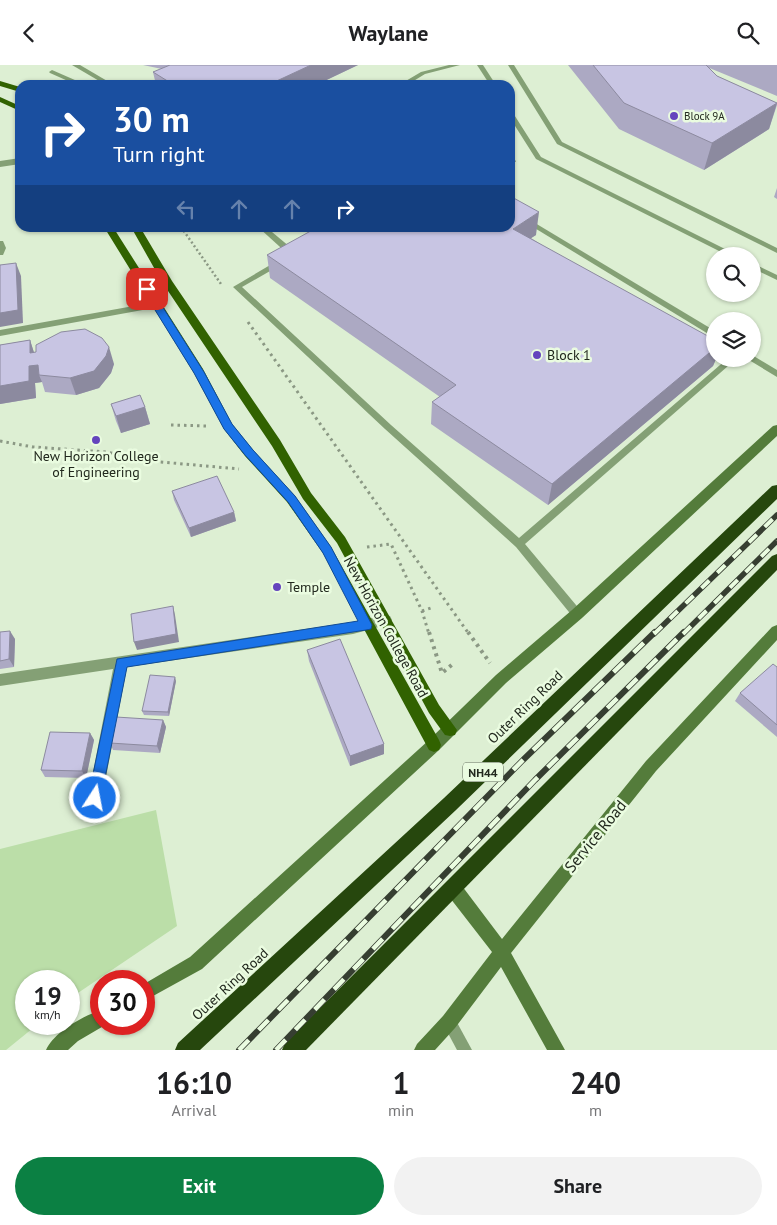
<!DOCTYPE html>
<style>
:root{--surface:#fff;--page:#f2f2f2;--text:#202124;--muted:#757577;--accent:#0b8043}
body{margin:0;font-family:"PT Sans",sans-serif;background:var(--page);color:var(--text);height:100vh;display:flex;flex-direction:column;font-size:19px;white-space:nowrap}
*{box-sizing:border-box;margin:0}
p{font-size:16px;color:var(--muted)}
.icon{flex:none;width:28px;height:28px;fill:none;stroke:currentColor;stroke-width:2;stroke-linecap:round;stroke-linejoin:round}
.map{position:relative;height:985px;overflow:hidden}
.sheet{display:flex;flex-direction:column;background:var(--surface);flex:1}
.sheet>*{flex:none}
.hud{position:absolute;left:15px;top:15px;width:500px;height:152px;border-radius:15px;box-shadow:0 1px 4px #0004;background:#1a4fa0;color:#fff;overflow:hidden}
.controls{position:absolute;left:706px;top:182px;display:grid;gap:10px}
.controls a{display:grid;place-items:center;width:55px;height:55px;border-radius:50%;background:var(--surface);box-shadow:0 1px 4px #0004;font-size:25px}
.speed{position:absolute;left:15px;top:905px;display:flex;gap:10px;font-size:25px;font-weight:700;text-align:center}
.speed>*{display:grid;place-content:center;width:65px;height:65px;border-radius:50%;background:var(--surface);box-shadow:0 1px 4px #0004;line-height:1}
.speed small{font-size:12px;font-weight:400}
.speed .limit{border:8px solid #d22;background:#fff;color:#111}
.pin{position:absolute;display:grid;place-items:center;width:42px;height:42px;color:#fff;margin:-21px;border-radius:10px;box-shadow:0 2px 8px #0006}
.me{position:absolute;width:55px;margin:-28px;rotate:11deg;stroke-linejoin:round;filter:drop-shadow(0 0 4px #0008)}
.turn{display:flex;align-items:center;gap:18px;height:105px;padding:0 15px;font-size:22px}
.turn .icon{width:65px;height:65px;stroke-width:2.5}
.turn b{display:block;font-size:35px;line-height:42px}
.lanes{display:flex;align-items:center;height:48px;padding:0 15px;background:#0003;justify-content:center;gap:25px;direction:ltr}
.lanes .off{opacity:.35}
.eta{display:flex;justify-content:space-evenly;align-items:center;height:85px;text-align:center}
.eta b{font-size:30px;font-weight:800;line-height:35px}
.action{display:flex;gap:10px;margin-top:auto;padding:10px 15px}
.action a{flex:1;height:58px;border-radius:30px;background:var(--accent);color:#fff;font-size:20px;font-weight:800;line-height:58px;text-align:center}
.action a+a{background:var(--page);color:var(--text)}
header{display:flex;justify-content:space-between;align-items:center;height:65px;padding:0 15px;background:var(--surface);font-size:22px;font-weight:800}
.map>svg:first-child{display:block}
.green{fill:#bbdea8}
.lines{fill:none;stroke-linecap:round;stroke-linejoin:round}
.path-far2{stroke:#8b9884;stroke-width:2.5;stroke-dasharray:2 2.5;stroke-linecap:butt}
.path-far1{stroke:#8b9884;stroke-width:3;stroke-dasharray:2.5 4;stroke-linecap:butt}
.path{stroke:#8b9884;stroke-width:4;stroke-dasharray:3 4.5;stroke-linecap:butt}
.lane{fill:#84a075;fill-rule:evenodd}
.street{fill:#84a075;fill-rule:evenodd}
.secondary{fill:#547c3b;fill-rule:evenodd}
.primary{fill:#316200;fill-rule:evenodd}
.highway{fill:#26470d;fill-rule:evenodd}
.rail-far1-casing{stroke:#363e31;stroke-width:5.5}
.rail-casing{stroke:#363e31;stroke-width:6}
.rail-far1{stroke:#eafce0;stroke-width:4;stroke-dasharray:11;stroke-linecap:butt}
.rail{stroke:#eafce0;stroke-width:4.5;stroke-dasharray:14;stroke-linecap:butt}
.wall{fill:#aca9c3}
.shaded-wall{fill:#8c8a9f}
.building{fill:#c8c5e3;stroke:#8c8a9f}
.route{fill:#1a73e8;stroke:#114b97}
.poi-dot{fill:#6444bd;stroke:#eafce0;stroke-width:2}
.labels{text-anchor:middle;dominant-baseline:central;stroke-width:5;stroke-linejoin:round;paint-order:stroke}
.far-poi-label{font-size:11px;fill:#22291e;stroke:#eafce0;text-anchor:start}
.shield{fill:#eafce0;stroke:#5e6858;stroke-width:1}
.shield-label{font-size:12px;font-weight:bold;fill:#22291e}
.poi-label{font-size:14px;fill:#22291e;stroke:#eafce0;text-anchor:start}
.street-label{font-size:14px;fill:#22291e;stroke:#eafce0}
.near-street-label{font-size:16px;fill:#22291e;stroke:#eafce0}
</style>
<header><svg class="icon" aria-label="back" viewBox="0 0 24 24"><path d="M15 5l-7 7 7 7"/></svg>Waylane<svg class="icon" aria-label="search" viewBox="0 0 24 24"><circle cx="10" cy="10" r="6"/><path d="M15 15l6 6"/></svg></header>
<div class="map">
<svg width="777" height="985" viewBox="0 0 777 985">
<rect width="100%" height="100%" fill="#ddefd3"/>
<!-- green -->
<polygon class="green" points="156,745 177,861 69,934 69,916 26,916 26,959 38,959 6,985 0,985 0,784"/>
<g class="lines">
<!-- path-far2 -->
<g class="path-far2">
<polyline points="510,88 515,97"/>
<polyline points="181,162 221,219"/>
</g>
<!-- path-far1 -->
<g class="path-far1">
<polyline points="248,257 469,569"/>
<polyline points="171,360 207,361"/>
<polyline points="0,376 33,382 107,387 139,395 239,404"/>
<polyline points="367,482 391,479 422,546 429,569"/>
<polyline points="422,546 434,542"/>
</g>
<!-- path -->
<g class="path">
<polyline points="429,567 442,608 454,598"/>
<polyline points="468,567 490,598"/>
</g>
<!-- lane -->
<g class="lane">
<polygon points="72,0 80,0 114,20 106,20"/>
<polygon points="449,0 460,0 425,9 407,20 399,20 421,7"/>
<polygon points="477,0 483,0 496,20 490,20"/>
<polygon points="508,0 514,0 562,77 777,183 777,188 557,79"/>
<polygon points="52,5 84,19 85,20 77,20 50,8 49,7"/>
<polygon points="510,46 513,48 541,92 739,191 729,191 536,94 510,53"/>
<polygon points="510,143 715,266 715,273 510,148"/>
<polygon points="258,162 266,162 296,187 296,191 290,191"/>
<polygon points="0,176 3,176 6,183 3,190 0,190"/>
<polygon points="277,196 280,196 284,198 242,222 391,360 519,473 727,294 736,294 525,479 581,546 582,549 581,552 577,553 573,552 516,482 385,364 233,222"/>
<polygon points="752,198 777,210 777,215 752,203"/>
<polygon points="156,237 159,238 159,242 0,271 0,265"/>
<polygon points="752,290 777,305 777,312 749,295 748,294 752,294"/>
<polygon points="449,950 454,952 472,985 457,985 442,957 444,952"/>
</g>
<!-- street -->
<g class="street">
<polygon points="20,93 20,99 0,102 0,96"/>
<polygon points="385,550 390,551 392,555 390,559 353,569 127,602 102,733 100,738 95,740 90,738 88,733 113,604 0,621 0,609 353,557"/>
</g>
<!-- secondary -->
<g class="secondary">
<polygon points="777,360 777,371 582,553 506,618 439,685 202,904 144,936 144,919 190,892 429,675 496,610 572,545 773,361"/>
<polygon points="777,560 777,575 656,706 511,888 565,985 547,985 501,902 455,963 435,985 414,985 417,979 443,951 492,887 447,829 445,823 447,817 453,815 459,817 502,874 646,696 772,562"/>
<path d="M101,945v14h6l-29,17 -10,9h-22c8,-18 37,-34 55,-40z"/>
</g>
<!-- primary -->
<g class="primary">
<polygon points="0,16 20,22 20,27 0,21"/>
<polygon points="0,32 20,41 20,46 0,37"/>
<polygon points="104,162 113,162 203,304 232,359 253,385 295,431 331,482 439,675 441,680 439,685 434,687 429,685 323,488 287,437 245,391 224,364 194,308"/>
<polygon points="131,162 140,162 172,216 280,375 311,428 345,472 439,640 457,665 455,670 450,671 445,670 429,648 337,478 303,434 272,381 162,217"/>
</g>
<!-- highway -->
<g class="highway">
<polygon points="777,420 777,434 456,745 200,985 175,985 178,978 444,733 772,421"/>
<polygon points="777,489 777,505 306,985 282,985 285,978 772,491"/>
</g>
<!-- rail-far1 casing -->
<g class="rail-far1-casing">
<g id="rail-far1">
<polyline points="654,569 777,450"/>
<polyline points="683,569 777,476"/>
</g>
</g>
<!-- rail casing -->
<g class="rail-casing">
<g id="rail">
<polyline points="239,985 523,695 655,567"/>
<polyline points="276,985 535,715 684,567"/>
</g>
</g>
<!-- rail-far1 -->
<use href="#rail-far1" class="rail-far1"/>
<!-- rail -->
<use href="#rail" class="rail"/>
</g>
<!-- wall -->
<g class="wall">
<polygon points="143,0 358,0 316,20 156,20 153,7 162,4"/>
<polygon points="568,0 706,0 706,1 707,0 777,0 777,31 707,2 717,11 777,38 777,40 769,64 704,105 619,64"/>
<polygon points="777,123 777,134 774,132"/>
<polygon points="536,170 531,173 716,294 713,301 548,440 431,359 432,337 440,332 270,213 267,190"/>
<polygon points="30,275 34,288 114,299 111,308 99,323 76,330 45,327 42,317 35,318 36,333 0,339 0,280"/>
<polygon points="111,339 145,342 150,359 121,368 116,356"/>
<polygon points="172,426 234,447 236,456 191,472 174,435"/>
<polygon points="0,567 15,574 14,602 0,604"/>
<polygon points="307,585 384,679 384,689 350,701 309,596"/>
<polygon points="777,602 777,672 735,636 740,628"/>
<polygon points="176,616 169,651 144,650 142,646"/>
<polygon points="163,655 166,662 160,688 113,685 110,678"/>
<polygon points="90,668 94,675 86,713 45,712 41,705"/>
</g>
<!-- shaded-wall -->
<g class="shaded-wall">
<polygon points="311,0 358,0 316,20 268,20"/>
<polygon points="777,38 769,64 704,105 712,78"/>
<polygon points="539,147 536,170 511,186 513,164"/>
<polygon points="16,198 21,211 23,258 0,262 0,248"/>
<polygon points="30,275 38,300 39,310 42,317 35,318 36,333 0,339 0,321 29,301 30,288"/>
<polygon points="109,282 114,299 111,308 99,323 76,330 70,313"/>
<polygon points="715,283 716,294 713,301 548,440 552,419"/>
<polygon points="145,342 150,359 121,368 116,351"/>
<polygon points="234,447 236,456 191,472 189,463"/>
<polygon points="173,541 175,550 179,577 137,585 134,577"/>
<polygon points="10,566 15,574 14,602 9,594"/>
<polygon points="175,612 176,616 169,651 168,647"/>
<polygon points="163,655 166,662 160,688 157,681"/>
<polygon points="90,668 94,675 86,713 82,706"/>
<polygon points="384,679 384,689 350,701 350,691"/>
</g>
<!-- building -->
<g class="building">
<polygon points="170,0 311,0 268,20 174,20 153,7"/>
<polygon points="593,0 706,0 717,11 777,38 712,78 624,38"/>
<polygon points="457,16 459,20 434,19"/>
<polygon points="510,131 539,147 513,164 715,275 715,283 552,419 432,337 456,320 267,190 318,162 510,162"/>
<polygon points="16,198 18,245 0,248 0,200"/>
<polygon points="85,264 102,273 109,282 106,291 94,306 70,313 39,310 38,300 29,301 29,316 0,321 0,280 30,275 30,288 36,287 36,280 61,267"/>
<polygon points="140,330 145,342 116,351 111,339"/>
<polygon points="217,411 234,447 189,463 172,426"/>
<polygon points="173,541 176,569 134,577 131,549"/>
<polygon points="10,566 9,594 0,596 0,567"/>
<polygon points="340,574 384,679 350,691 307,585"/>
<polygon points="773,599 777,602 777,660 740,628"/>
<polygon points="150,610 175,612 168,647 142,646"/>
<polygon points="116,652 163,655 157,681 110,678"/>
<polygon points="50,667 90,668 82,706 41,705"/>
</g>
<!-- route -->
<polygon class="route" points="147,221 150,222 204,307 232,359 253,385 295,431 331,482 372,560 371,564 366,565 127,602 101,733 100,738 95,739 90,738 88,733 117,594 358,556 323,488 288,437 245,390 224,364 194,308 142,224"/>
<!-- markers -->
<g class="poi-dot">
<circle cx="674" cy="51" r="5"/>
<circle cx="537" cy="290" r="5"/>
<circle cx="96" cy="375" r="5"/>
<circle cx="277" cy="522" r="5"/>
</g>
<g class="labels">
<!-- far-poi labels -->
<g class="far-poi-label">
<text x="684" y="51">Block 9A</text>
</g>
<!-- shield labels -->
<rect class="shield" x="463" y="697.5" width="40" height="19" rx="4"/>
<g class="shield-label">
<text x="483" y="707">NH44</text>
</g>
<!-- poi labels -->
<g class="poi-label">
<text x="547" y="290">Block 1</text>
<text x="96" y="391" text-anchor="middle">New Horizon College<tspan x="96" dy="16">of Engineering</tspan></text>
<text x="287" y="522">Temple</text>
</g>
<!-- street labels -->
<g class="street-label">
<text transform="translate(386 562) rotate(61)">New Horizon College Road</text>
<text transform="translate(525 642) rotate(-44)">Outer Ring Road</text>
<text transform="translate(230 919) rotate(-43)">Outer Ring Road</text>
</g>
<!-- near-street labels -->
<g class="near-street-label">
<text transform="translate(595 771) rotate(-51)">Service Road</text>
</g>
</g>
</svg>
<div class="controls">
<a><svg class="icon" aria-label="search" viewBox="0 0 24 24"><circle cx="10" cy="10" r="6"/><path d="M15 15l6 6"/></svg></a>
<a><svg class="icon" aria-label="layers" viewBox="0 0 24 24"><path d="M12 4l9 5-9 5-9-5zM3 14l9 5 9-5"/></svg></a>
</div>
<div class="speed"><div>19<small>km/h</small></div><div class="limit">30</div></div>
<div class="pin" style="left:147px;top:224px;background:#d93025"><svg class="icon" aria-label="arrive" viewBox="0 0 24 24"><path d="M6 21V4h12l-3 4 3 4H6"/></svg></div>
<svg class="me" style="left:95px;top:733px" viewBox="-20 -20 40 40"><circle r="17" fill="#1a73e8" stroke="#fff" stroke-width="3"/><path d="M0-11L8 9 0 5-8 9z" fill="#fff"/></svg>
<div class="hud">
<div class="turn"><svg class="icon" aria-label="right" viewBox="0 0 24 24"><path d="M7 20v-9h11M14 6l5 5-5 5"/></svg><div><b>30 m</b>Turn right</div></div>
<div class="lanes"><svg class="icon off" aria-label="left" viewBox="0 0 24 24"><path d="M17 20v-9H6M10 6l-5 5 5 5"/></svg><svg class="icon off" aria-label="ahead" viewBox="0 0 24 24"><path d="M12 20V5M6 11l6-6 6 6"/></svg><svg class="icon off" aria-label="ahead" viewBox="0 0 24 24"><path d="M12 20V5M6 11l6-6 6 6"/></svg><svg class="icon" aria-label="right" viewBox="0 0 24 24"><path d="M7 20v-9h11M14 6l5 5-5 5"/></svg></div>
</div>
</div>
<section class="sheet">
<div class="eta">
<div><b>16:10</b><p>Arrival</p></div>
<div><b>1</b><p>min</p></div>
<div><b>240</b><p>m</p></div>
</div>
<div class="action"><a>Exit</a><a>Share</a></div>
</section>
